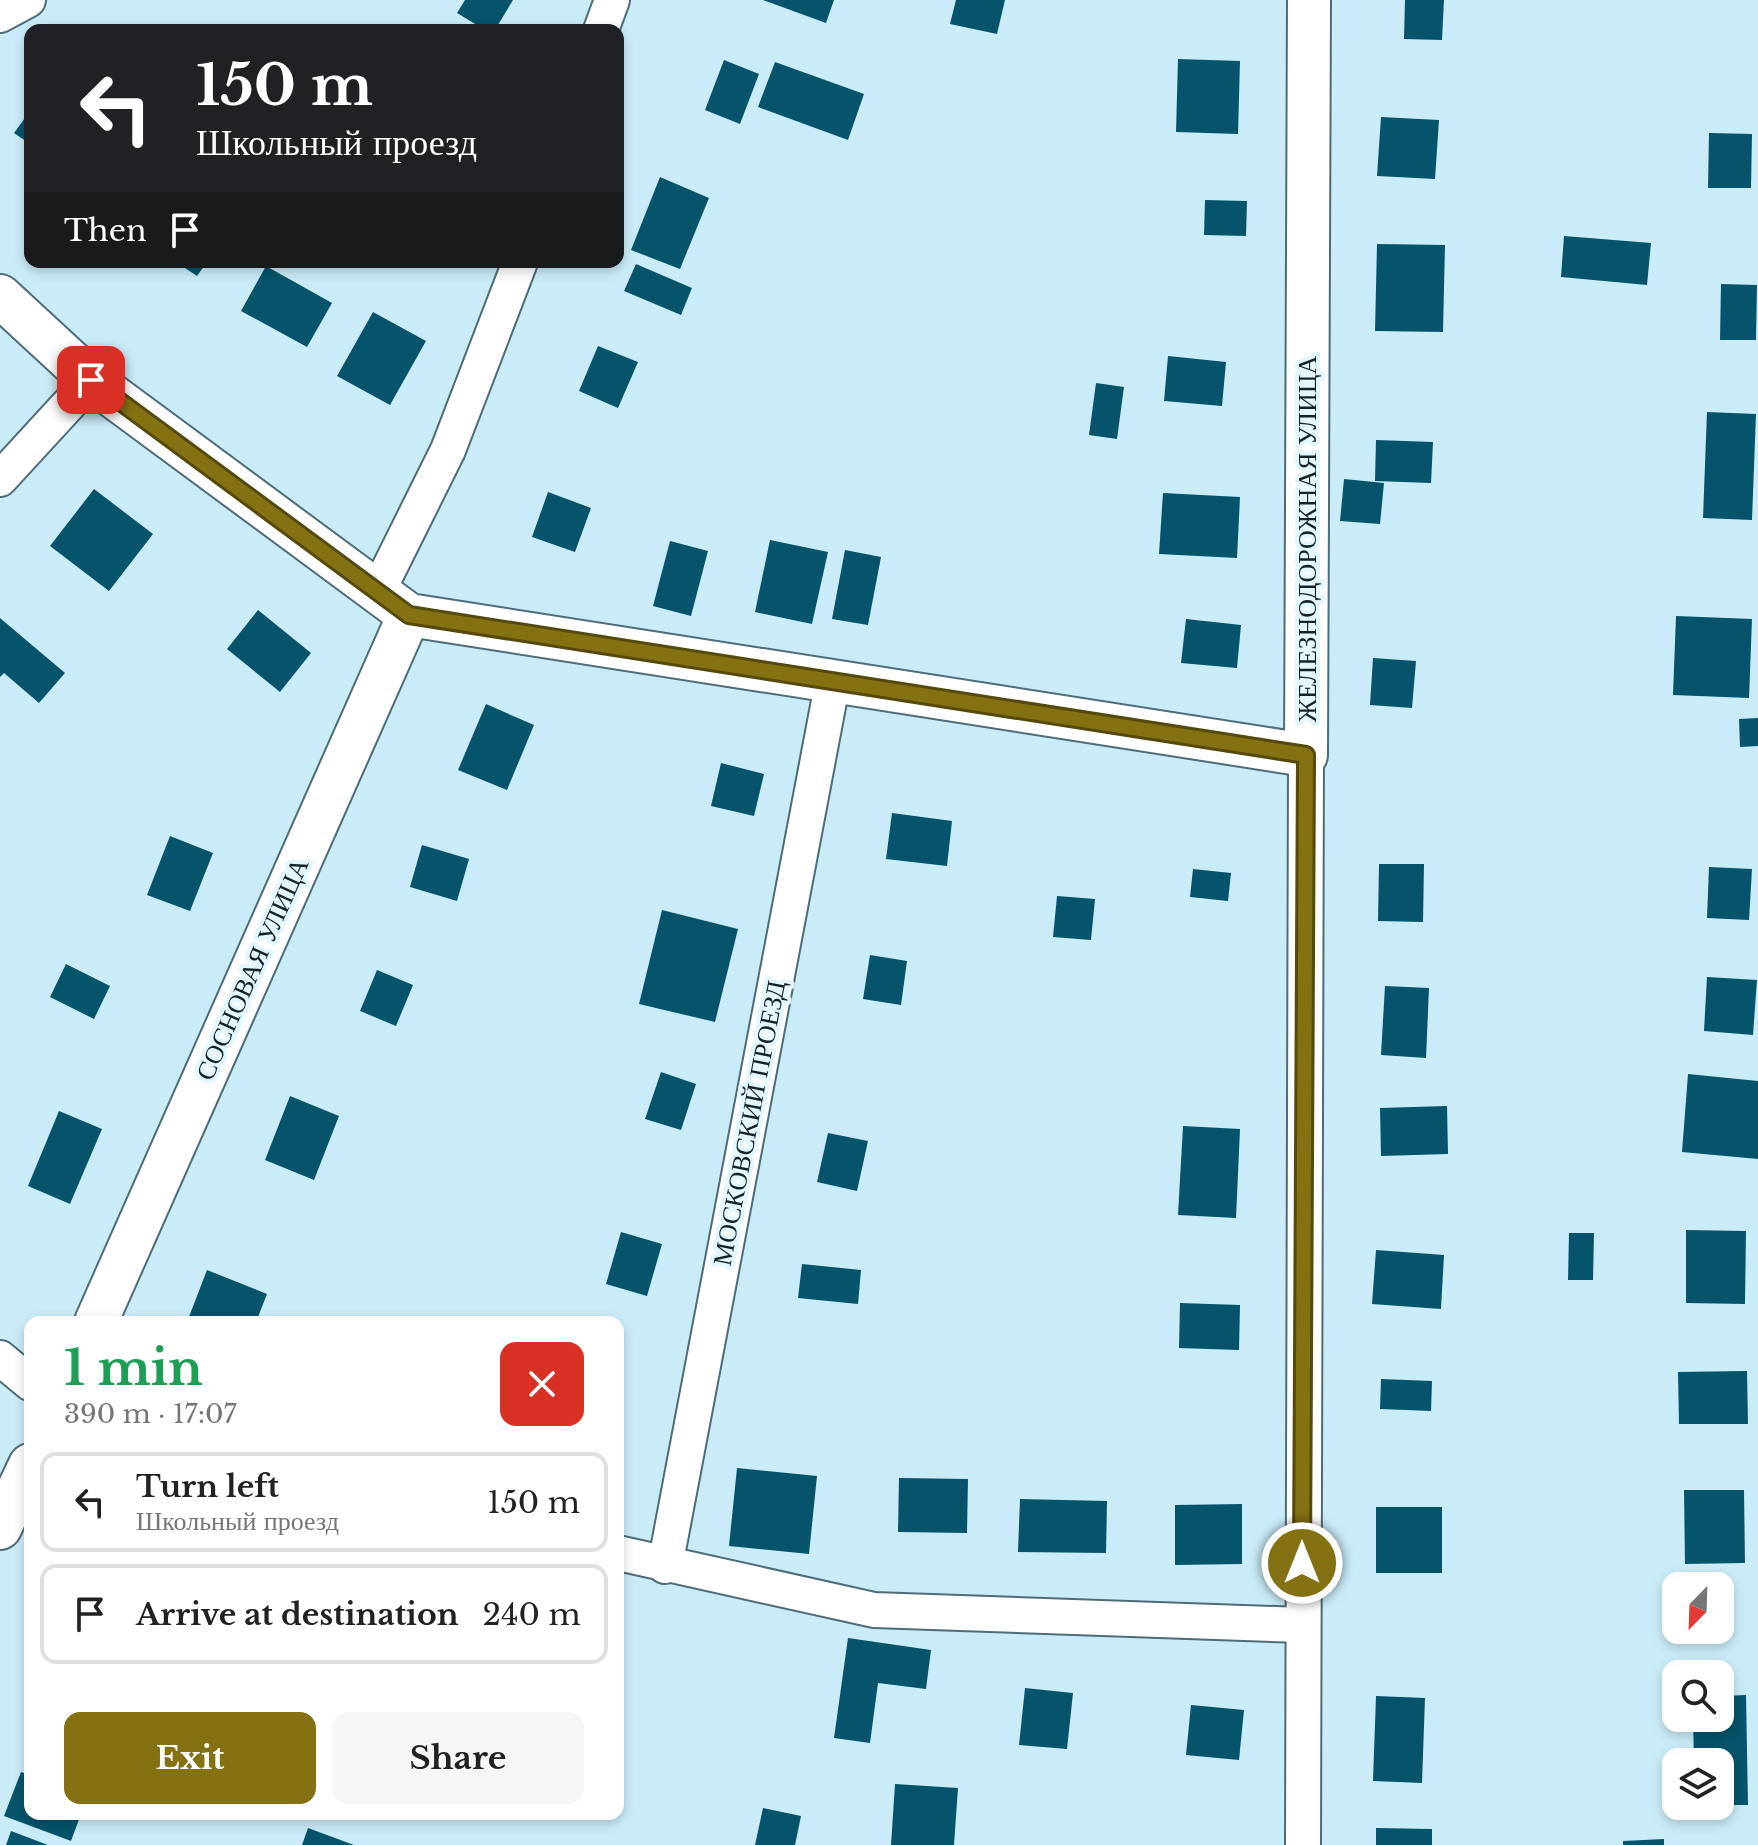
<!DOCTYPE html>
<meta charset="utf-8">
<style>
:root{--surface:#fff;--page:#f6f6f6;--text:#222;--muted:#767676;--line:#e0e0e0;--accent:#837112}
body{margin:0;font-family:"Libre Baskerville",serif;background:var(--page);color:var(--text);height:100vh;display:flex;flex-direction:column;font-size:30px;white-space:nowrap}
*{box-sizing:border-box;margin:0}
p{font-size:26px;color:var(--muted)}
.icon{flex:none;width:44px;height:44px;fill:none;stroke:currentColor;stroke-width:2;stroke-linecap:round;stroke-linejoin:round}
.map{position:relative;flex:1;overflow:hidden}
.side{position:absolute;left:24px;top:1316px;width:600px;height:504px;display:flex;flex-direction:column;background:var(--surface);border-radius:16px;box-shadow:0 4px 12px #0003}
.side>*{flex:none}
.banner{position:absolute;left:24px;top:24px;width:600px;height:244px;border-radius:16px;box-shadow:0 4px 12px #0003;background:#202124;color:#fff;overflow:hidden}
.needle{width:52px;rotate:203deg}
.controls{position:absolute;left:1662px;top:1572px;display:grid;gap:16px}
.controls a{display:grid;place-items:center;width:72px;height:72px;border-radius:16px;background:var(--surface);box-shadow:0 4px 12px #0003;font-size:40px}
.pin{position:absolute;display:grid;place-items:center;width:68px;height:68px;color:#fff;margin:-34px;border-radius:16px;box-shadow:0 4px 12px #0006}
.me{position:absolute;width:88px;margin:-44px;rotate:0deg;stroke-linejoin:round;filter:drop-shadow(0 0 6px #0008)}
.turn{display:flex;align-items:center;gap:28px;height:168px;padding:0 40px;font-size:36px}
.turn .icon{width:104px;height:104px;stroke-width:2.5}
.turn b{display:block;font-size:56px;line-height:68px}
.then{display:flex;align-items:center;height:76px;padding:0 40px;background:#0003;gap:16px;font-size:30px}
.round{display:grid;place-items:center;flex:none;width:84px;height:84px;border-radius:16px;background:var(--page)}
.headline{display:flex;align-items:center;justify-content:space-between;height:136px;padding:0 40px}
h1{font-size:48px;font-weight:800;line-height:60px;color:#1e9e55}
.button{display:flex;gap:16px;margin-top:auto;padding:16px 40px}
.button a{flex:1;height:92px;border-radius:16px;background:var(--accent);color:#fff;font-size:32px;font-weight:800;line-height:92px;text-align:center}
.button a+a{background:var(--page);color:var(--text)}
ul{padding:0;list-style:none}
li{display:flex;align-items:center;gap:24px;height:100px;margin:0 16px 12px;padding:0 24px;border:4px solid var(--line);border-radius:16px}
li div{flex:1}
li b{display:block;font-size:30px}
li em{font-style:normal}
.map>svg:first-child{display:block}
.building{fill:#05546b}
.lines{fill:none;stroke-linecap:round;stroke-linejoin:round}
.minor-casing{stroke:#4e6c77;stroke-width:38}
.tertiary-casing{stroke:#4e6c77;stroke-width:46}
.minor{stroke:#fff;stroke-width:34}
.tertiary{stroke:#fff;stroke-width:42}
.route-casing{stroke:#55490c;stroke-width:20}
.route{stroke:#837112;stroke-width:14}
.labels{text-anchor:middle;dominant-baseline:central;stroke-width:8;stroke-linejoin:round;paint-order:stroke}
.street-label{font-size:26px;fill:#152226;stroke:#e3f7ff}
</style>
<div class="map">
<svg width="1758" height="1845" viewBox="0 0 1758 1845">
<rect width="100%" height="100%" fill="#caecf9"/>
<!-- building -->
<g class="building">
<polygon points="465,0 513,0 495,30 485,30 457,13"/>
<polygon points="763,0 834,0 826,23"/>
<polygon points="956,0 1005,0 997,34 950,24"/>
<polygon points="1405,0 1444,0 1442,40 1404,39"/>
<polygon points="1178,59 1240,61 1238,134 1176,132"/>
<polygon points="724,60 759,74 740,124 705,110"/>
<polygon points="775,62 864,94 848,140 758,107"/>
<polygon points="30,111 30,144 14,133"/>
<polygon points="1381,117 1439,120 1435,179 1377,176"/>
<polygon points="1709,133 1752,134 1751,188 1708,188"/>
<polygon points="660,177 709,198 680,269 631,250"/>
<polygon points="1205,200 1247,201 1246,236 1204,235"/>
<polygon points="1564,236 1651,243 1647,285 1561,277"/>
<polygon points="1377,244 1445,245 1443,332 1375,331"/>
<polygon points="176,262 207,262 197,276"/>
<polygon points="636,264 692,288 681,315 624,291"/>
<polygon points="266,266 332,303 307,347 241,311"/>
<polygon points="1721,284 1757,285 1756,340 1720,340"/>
<polygon points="373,312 426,341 390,405 337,376"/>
<polygon points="598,346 638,362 618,408 579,391"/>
<polygon points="1168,356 1226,362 1222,406 1164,401"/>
<polygon points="1096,383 1124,387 1117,439 1089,435"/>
<polygon points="1707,412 1756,414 1752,520 1703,518"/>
<polygon points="1376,440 1433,442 1431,483 1375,481"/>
<polygon points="1344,479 1384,483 1380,524 1340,521"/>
<polygon points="94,489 153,534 109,591 50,546"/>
<polygon points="548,492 591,508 575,552 532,537"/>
<polygon points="1163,493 1240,497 1237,558 1159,554"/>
<polygon points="770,540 828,552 812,624 755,612"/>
<polygon points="670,541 708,551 691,616 653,606"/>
<polygon points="845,550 881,557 868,625 832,619"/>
<polygon points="258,610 311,653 280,692 227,649"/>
<polygon points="1676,616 1752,619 1749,698 1673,695"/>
<polygon points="0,618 65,673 39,703 4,673 0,677"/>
<polygon points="1186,619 1241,625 1237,668 1181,663"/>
<polygon points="1373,658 1416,661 1412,708 1370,705"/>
<polygon points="486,704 534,725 507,790 458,770"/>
<polygon points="1758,718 1758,746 1740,747 1739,719"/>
<polygon points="721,763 764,774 754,816 711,806"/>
<polygon points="892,813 952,821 947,866 886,859"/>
<polygon points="170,836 213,853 190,911 147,895"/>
<polygon points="422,845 469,859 457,901 410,887"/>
<polygon points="1379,864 1424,864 1423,922 1378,921"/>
<polygon points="1709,867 1752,869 1749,920 1707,918"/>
<polygon points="1193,869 1231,873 1228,901 1190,897"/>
<polygon points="1057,896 1095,899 1091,940 1053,937"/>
<polygon points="662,910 738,929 715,1022 639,1004"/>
<polygon points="870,955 907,961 901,1005 863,999"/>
<polygon points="66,964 110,986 94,1019 50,997"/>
<polygon points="377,970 413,985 396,1026 360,1011"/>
<polygon points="1707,977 1757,980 1753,1035 1704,1031"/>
<polygon points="1385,986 1429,988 1426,1058 1381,1055"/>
<polygon points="661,1072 696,1084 681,1130 645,1119"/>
<polygon points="1688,1074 1758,1081 1758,1159 1682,1152"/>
<polygon points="290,1096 339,1116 314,1180 265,1160"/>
<polygon points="1447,1106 1448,1154 1381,1156 1380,1108"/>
<polygon points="59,1111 102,1129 70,1204 28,1186"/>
<polygon points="1183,1126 1240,1129 1236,1218 1178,1215"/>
<polygon points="828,1133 868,1141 857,1191 817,1182"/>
<polygon points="1686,1230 1746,1231 1745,1304 1686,1303"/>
<polygon points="621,1232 662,1244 647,1296 606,1284"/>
<polygon points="1569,1233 1594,1233 1593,1280 1568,1280"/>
<polygon points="1376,1250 1444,1255 1441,1309 1372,1304"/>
<polygon points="802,1264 861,1270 858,1304 798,1298"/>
<polygon points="207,1270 267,1294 256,1322 187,1322"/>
<polygon points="1180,1303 1240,1305 1239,1350 1179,1348"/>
<polygon points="1747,1371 1748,1424 1679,1424 1678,1372"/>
<polygon points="1381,1379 1432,1381 1431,1411 1380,1409"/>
<polygon points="737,1468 817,1476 809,1554 729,1546"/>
<polygon points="899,1478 968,1479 967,1533 898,1532"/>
<polygon points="1684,1490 1744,1490 1745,1563 1685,1564"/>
<polygon points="1020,1499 1107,1501 1106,1553 1018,1552"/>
<polygon points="1242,1504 1242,1564 1175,1565 1175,1505"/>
<rect x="1376" y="1507" width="66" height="66"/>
<polygon points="848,1638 931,1650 926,1689 878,1683 870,1743 834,1738"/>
<polygon points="1025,1688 1073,1693 1067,1749 1019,1745"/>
<polygon points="1746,1695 1748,1805 1720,1805 1720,1762 1694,1762 1693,1718 1720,1718 1720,1696"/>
<polygon points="1376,1696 1425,1698 1422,1783 1373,1781"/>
<polygon points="1191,1705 1244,1710 1239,1760 1186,1755"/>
<polygon points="21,1772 30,1775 30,1814 81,1814 71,1841 4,1816"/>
<polygon points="895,1784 958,1788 954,1845 891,1845"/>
<polygon points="763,1808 801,1816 795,1845 755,1845"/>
<polygon points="308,1828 354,1845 302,1845"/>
<polygon points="1376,1828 1432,1829 1432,1845 1376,1845"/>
<polygon points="11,1831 48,1845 6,1845"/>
<polygon points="1664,1839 1664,1845 1623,1845 1623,1841"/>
</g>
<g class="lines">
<!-- minor casing -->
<g class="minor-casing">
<g id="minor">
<polyline points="0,15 28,0"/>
<polyline points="601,30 612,0"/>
<polyline points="0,479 91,380"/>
<polyline points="376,595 448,450 520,262"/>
<polyline points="0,1358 30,1383"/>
<polyline points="618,1553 874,1610 1302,1625"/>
<polyline points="665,1566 833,680"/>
<polyline points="1303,1845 1306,755"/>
</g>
</g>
<!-- tertiary casing -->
<g class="tertiary-casing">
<g id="tertiary">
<polyline points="0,296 91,380 409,615 1306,755 1309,0"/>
<polyline points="96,1322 409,615"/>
<polyline points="0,1528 30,1465"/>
</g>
</g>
<!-- minor -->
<use href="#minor" class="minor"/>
<!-- tertiary -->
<use href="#tertiary" class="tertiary"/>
</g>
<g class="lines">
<!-- route casing -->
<g class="route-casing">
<polyline id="route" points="91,380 409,615 1306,755 1302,1563"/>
</g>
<!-- route -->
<use href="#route" class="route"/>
</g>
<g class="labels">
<!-- street labels -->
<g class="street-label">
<text transform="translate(1307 539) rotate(-90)">ЖЕЛЕЗНОДОРОЖНАЯ УЛИЦА</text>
<text transform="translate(252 969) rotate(-66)">СОСНОВАЯ УЛИЦА</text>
<text transform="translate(749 1123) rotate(-79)">МОСКОВСКИЙ ПРОЕЗД</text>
</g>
</g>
</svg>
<div class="controls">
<a><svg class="needle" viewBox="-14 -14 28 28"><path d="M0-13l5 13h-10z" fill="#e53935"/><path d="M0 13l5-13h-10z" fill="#767676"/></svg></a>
<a><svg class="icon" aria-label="search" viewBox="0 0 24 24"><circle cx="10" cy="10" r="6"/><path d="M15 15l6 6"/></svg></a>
<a><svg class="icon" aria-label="layers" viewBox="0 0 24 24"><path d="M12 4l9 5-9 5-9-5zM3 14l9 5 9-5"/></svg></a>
</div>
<div class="pin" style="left:91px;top:380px;background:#d93025"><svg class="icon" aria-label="arrive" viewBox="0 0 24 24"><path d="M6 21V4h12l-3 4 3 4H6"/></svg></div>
<svg class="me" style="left:1302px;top:1563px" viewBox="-20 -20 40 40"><circle r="17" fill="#837112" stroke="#fff" stroke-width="3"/><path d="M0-11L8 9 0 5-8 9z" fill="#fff"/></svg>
<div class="banner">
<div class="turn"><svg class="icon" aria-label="left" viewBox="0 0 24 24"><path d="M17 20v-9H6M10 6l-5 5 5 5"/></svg><div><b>150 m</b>Школьный проезд</div></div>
<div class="then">Then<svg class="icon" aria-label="arrive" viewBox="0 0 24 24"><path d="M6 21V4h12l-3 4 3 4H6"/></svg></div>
</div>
<section class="side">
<div class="headline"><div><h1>1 min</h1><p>390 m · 17:07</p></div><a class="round" style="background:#d93025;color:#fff"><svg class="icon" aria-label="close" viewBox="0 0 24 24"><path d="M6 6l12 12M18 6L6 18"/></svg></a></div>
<ul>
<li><svg class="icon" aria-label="left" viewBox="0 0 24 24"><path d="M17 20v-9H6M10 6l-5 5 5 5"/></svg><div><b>Turn left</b><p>Школьный проезд</p></div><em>150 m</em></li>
<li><svg class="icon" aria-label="arrive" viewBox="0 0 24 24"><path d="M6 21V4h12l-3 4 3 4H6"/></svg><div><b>Arrive at destination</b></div><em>240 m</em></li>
</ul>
<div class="button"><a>Exit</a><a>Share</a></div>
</section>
</div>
